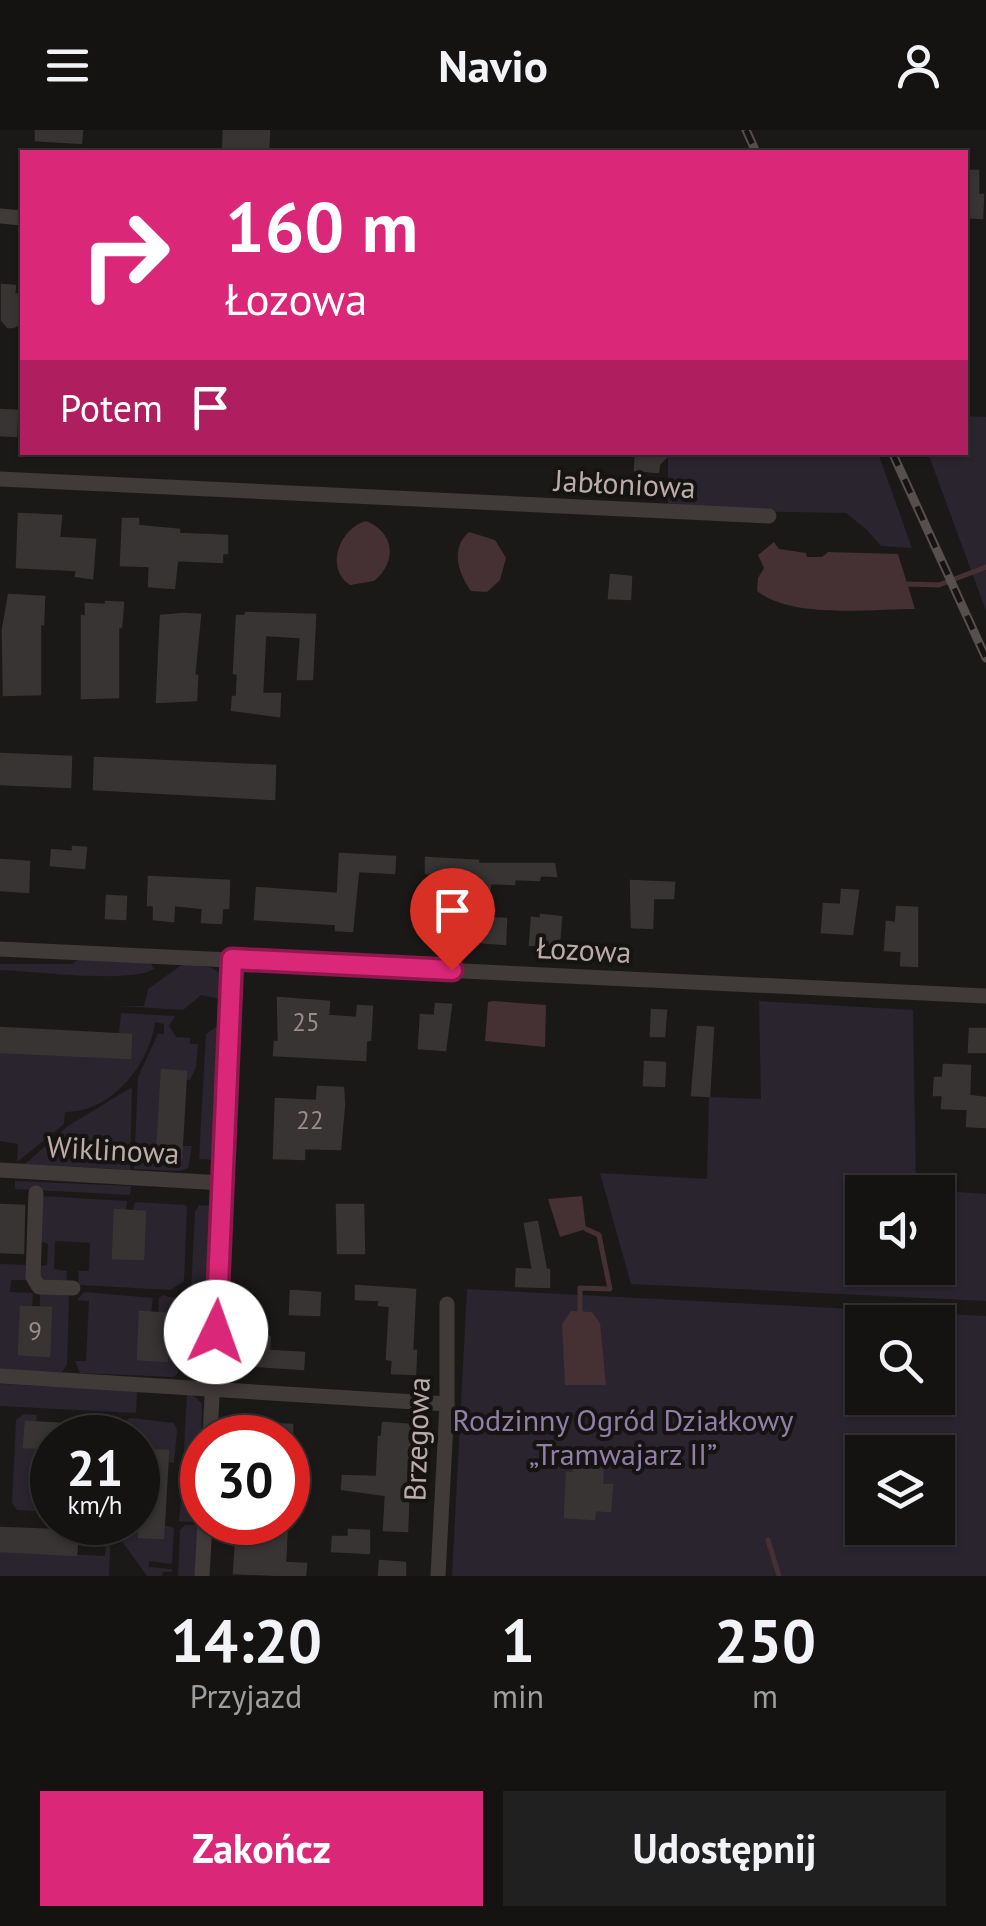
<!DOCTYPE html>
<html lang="pl">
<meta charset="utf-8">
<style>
:root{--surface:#141312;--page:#212020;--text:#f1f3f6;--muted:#9d9e9f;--line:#333232;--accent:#db2777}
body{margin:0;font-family:"PT Sans",sans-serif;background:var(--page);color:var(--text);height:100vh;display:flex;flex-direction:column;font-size:38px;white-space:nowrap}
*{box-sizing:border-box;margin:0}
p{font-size:32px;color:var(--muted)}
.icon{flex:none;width:55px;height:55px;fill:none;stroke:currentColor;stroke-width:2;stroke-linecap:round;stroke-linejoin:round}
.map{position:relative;height:1446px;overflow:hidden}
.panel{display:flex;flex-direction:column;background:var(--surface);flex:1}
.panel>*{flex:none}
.top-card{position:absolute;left:20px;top:20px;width:948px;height:305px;border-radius:0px;box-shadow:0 2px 8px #0004,0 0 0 2px var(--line);background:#db2777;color:#fff;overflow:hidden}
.tools{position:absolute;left:845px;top:1045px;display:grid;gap:20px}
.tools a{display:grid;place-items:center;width:110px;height:110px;border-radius:0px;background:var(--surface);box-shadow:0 2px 8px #0004,0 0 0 2px var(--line);font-size:50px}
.speed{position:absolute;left:30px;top:1285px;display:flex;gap:20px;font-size:50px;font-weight:700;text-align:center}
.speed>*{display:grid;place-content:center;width:130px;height:130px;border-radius:50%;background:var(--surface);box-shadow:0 2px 8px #0004,0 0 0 2px var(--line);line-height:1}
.speed small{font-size:25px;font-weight:400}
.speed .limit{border:15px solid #d22;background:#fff;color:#111}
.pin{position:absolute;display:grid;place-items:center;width:85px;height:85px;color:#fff;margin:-102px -42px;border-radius:50% 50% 50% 0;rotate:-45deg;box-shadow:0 0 10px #0007}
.pin .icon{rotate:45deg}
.me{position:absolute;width:110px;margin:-55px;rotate:3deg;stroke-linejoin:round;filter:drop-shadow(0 0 8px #0008)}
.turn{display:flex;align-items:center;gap:35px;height:210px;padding:0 40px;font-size:45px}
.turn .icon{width:130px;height:130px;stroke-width:2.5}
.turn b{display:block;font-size:70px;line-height:85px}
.then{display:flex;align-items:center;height:95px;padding:0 40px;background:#0003;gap:20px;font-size:38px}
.eta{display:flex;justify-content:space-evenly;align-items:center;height:170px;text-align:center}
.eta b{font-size:60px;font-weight:700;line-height:70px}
.primary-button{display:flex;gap:20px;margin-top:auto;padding:20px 40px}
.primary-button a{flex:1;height:115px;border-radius:0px;background:var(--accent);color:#fff;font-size:40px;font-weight:700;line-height:115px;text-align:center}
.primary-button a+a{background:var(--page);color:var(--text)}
header{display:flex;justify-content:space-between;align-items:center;height:130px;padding:0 40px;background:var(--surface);font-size:45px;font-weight:700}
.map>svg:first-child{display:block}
.green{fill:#29242e;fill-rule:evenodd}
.water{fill:#453033}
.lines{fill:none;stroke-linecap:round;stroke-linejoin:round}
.stream{stroke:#453033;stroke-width:5}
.building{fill:#373433;stroke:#373432;stroke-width:2.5}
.street{stroke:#403a39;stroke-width:15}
.rail-casing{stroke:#574f4e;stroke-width:9}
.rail{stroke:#161413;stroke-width:5;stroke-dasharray:15;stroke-linecap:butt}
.route-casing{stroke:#8e194d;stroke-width:25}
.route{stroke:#db2777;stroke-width:18}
.labels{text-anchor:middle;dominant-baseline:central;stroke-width:8;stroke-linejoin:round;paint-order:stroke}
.number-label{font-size:25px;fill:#9a8d8c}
.street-label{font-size:30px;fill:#bbaba9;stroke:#161413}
.park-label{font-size:30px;fill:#917fa7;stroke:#161413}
</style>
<header><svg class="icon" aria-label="menu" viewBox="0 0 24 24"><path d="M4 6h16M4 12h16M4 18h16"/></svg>Navio<svg class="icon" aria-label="person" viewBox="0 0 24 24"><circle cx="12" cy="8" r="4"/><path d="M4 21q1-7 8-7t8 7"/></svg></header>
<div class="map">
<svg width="986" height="1446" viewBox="0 0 986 1446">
<rect width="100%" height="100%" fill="#1b1918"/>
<!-- green -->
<g class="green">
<polygon points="965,286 986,287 986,481 928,323 965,322"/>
<polygon points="668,323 878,323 912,418 881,416 867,400 846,383 668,380"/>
<path d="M80,829l70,3 4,7c-24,15 -121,2 -154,1v-6h72z"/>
<path d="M183,834c31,3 42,1 41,36l-23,-5 -18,15 -64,-4h25l4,-17z"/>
<path d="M759,871l154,9 3,179 70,5v107l-355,-17 -31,-111 107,6 2,-82 52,2zM862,1062h76v76h-76z"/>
<path d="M121,883l54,3 -6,10 7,11 14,1v6h8l-2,23 -6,13h-5v-8l-23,-1 -5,85 24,2 1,-12h10l-4,22 -8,3 -46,-2 4,-92 20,-43h6v-10l-9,-2c-5,43 -45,91 -90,90l-1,12 -47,38 1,-18 -18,-3v-89l129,6 2,-23 -12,-1z"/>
<polygon points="223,892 216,1030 199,1029 206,904"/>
<polygon points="132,957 130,1040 25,1034 68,996"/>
<polygon points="15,1051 131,1056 130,1065 15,1059"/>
<polygon points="41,1066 127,1071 126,1081 115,1081 114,1128 143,1129 145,1082 133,1081 135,1072 185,1075 187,1077 184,1151 171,1160 79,1155 78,1141 89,1141 90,1113 55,1111 54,1139 67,1141 66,1155 44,1153 36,1137 47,1135 48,1114 40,1111"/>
<polygon points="199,1075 214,1076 207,1240 202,1248 187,1240 195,1082"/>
<polygon points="0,1134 30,1135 31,1150 11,1150 10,1162 33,1163 32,1177 21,1177 19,1224 48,1226 50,1178 40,1177 40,1164 63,1161 69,1167 67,1235 62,1242 0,1240"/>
<path d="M467,1159l519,27v260h-534zM862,1192h76v76h-76zM862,1322h76v76h-76z"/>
<polygon points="84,1162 153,1168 151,1183 140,1183 139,1229 169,1184 158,1183 159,1168 163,1165 181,1170 178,1243 173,1247 80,1243 75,1231 86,1231 89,1171 77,1170"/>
<polygon points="0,1254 137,1261 136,1283 0,1276"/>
<polygon points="191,1263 202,1274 201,1336 183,1335 187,1264"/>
<polygon points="24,1284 37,1285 36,1293 26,1293 24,1316 52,1318 52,1382 17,1380 12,1373 16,1290"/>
<polygon points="130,1288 174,1293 177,1300 174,1333 167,1332 167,1321 144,1320 140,1406 163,1408 164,1395 174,1398 172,1434 149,1431 149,1437 172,1439 172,1442 163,1442 162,1446 147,1446 119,1407 120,1393 138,1392 138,1308 124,1307 126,1291"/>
<polygon points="184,1338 201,1339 198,1393 179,1391"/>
<polygon points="97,1393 106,1393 111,1398 109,1446 0,1446 0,1421 105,1426 107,1403 96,1402"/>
<polygon points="185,1395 198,1395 195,1446 178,1446 180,1400"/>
</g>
<!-- water -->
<g class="water">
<path d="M366,391c28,11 32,40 8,60l-24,4c-26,-17 -10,-57 16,-64z"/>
<path d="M469,402l26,8 11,18 -6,22 -13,12 -16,-1c-13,-18 -21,-43 -2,-59z"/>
<path d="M774,412l5,7 27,4 1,4h15l6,-5 70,2 17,55c-45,0 -122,10 -158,-18l1,-13 6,-10 -6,-13z"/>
<polygon points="493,871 546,875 545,917 485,911 488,872"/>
<polygon points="582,1066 586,1099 560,1107 548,1069"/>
<polygon points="571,1181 592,1182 600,1193 606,1255 565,1255 562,1194"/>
</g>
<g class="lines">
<!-- stream -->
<g class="stream">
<polyline points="908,454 939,455 986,437"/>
<polyline points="580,1182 580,1158 610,1159 599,1105 586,1099"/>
<polyline points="768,1410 779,1446"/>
</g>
</g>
<!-- building -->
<g class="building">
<polygon points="36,0 82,0 81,13 36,10"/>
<polygon points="224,0 269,0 268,22 223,22"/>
<polygon points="965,41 978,41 978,65 983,65 982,88 965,87"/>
<polygon points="2,155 15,156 14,164 22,165 22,193 13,197 8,197 2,190"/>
<polygon points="0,280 17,281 16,306 0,305"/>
<polygon points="636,322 671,322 659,334 658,342 635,340"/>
<polygon points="19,384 61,386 59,408 95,410 92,448 76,446 77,440 17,437"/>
<polygon points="123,389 138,389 138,396 179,400 179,404 227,406 227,423 222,423 222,432 177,430 174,458 149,456 150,436 121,435"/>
<polygon points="611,445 631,447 630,469 609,468"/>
<polygon points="9,465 44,467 43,494 40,494 40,564 4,565 3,500"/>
<polygon points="106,472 123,473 121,497 118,497 118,567 82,568 82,486 86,487 86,474 106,475"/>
<polygon points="246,483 315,485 312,549 298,549 301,507 265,505 262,564 280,564 279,586 232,580 233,567 237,567 238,544 234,543 237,486 246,486"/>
<polygon points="184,484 200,485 194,546 197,546 196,570 157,572 161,486"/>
<polygon points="0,624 71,627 70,657 0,654"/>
<polygon points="95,628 275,636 274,669 94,659"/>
<polygon points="73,717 86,718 84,738 51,735 52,720 73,722"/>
<polygon points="340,724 395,727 394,743 358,741 352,801 336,800 336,794 255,789 257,758 338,764"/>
<polygon points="426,728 478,731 478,734 554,734 556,746 540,745 539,750 514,749 514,754 490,753 489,766 476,765 477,756 449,754 449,744 426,743"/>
<polygon points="0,730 29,732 28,762 0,760"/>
<polygon points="149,747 229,751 228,778 222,778 221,793 202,792 203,778 174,775 173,791 154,789 154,775 148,775"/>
<polygon points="631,751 674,753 673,768 653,768 652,798 632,797"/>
<polygon points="842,760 858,761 852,804 822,802 824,774 841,775"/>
<polygon points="107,766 126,767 125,789 106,788"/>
<polygon points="897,777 917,778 917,836 901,835 902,821 885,820 887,792 896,793"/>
<polygon points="541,785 561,787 559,813 530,815 532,788 541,789"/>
<polygon points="482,788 506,789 505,814 481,812"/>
<polygon points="278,868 329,872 328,886 357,888 358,876 372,877 370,910 366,910 365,930 274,925 275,912 279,912"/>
<polygon points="436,874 451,875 445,920 419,918 421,885 435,886"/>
<polygon points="652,880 666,881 664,906 651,906"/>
<polygon points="698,897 713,898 709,966 692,965"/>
<polygon points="0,898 131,905 130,928 0,922"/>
<polygon points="970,899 986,899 986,922 969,922"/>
<polygon points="645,932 665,933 664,956 644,955"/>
<polygon points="944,935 970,936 969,966 986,968 986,997 967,996 968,979 942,978 943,965 934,965 935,948 943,948"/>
<polygon points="162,940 186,942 181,1028 157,1027"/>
<polygon points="318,957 343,958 344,974 340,1019 304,1018 304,1029 274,1028 276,969 317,971"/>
<polygon points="0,1075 24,1076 23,1123 0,1122"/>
<polygon points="337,1075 363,1075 364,1123 338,1123"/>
<polygon points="115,1080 145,1082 143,1129 113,1128"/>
<polygon points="537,1092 546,1140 549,1140 549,1157 516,1156 517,1139 533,1140 525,1094"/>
<polygon points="356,1156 415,1160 412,1221 416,1221 415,1244 392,1243 393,1230 387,1229 390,1176 379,1175 380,1170 356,1169"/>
<polygon points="291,1161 320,1163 319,1185 290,1184"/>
<polygon points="21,1177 51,1178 49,1226 19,1224"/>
<polygon points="140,1182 170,1184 167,1231 138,1229"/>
<polygon points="243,1206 270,1207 269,1221 304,1223 303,1239 242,1235"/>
<polygon points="239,1286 265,1288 265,1294 292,1295 292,1308 238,1308"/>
<polygon points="26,1292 118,1297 118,1308 52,1308 52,1318 24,1317"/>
<polygon points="383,1293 411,1295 407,1401 384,1400 386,1365 342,1359 343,1346 377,1347 379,1307 382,1307"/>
<polygon points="144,1320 168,1321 163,1408 139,1407"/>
<polygon points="575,1326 603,1327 602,1355 612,1355 610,1381 595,1380 594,1389 565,1387 567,1343 574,1343"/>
<polygon points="253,1392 287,1392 285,1433 306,1434 305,1446 234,1443 236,1415 252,1416"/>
<polygon points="0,1398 78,1401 76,1425 0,1421"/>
<polygon points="349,1400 369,1401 369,1423 332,1421 333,1407 349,1407"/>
<polygon points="380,1431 405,1433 405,1446 379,1446"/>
</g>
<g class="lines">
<!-- street -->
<g class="street">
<polyline points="0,86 22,88"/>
<polyline points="0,349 769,386"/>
<polyline points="0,819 986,866"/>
<polyline points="0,1040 223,1053"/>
<polyline points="36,1063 33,1147 39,1157 73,1158"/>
<polyline points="0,1246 447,1274"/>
<polyline points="210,1308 233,829"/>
<polyline points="202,1446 205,1392"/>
<polyline points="438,1446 447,1274 447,1174"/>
</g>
<!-- rail casing -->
<g class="rail-casing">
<g id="rail">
<polyline points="746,0 756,22"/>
<polyline points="892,322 986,528"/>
</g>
</g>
<!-- rail -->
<use href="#rail" class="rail"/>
</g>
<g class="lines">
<!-- route casing -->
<g class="route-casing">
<polyline id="route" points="216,1202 232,829 452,840"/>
</g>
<!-- route -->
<use href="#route" class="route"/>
</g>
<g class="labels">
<!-- number labels -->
<g class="number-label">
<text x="306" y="892">25</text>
<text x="310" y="990">22</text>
<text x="35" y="1201">9</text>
</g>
<!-- street labels -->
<g class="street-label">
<text transform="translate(625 353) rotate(3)">Jabłoniowa</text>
<text transform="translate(584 819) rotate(3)">Łozowa</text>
<text transform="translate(113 1019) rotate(3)">Wiklinowa</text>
<text transform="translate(416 1309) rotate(-88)">Brzegowa</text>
</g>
<!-- park labels -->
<g class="park-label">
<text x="623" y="1289">Rodzinny Ogród Działkowy<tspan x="623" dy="34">„Tramwajarz II”</tspan></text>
</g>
</g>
</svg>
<div class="tools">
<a><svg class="icon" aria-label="sound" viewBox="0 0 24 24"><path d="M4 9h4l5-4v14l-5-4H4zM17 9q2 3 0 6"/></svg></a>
<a><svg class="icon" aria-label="search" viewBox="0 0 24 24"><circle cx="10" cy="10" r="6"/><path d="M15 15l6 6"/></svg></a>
<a><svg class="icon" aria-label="layers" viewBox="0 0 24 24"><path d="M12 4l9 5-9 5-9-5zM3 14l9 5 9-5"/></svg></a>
</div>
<div class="speed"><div>21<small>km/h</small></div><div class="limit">30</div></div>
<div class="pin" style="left:452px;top:840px;background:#d93025"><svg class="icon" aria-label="arrive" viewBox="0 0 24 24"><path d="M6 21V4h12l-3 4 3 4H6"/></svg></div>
<svg class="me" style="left:216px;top:1202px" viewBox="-20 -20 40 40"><circle r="19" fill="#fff"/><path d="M0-13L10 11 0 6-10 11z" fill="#db2777"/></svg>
<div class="top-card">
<div class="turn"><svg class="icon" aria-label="right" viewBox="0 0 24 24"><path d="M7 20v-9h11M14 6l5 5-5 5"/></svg><div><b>160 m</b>Łozowa</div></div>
<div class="then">Potem<svg class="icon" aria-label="arrive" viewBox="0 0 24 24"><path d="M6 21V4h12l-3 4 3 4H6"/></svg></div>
</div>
</div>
<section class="panel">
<div class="eta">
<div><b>14:20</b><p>Przyjazd</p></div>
<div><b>1</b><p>min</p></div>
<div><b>250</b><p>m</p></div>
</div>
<div class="primary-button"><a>Zakończ</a><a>Udostępnij</a></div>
</section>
